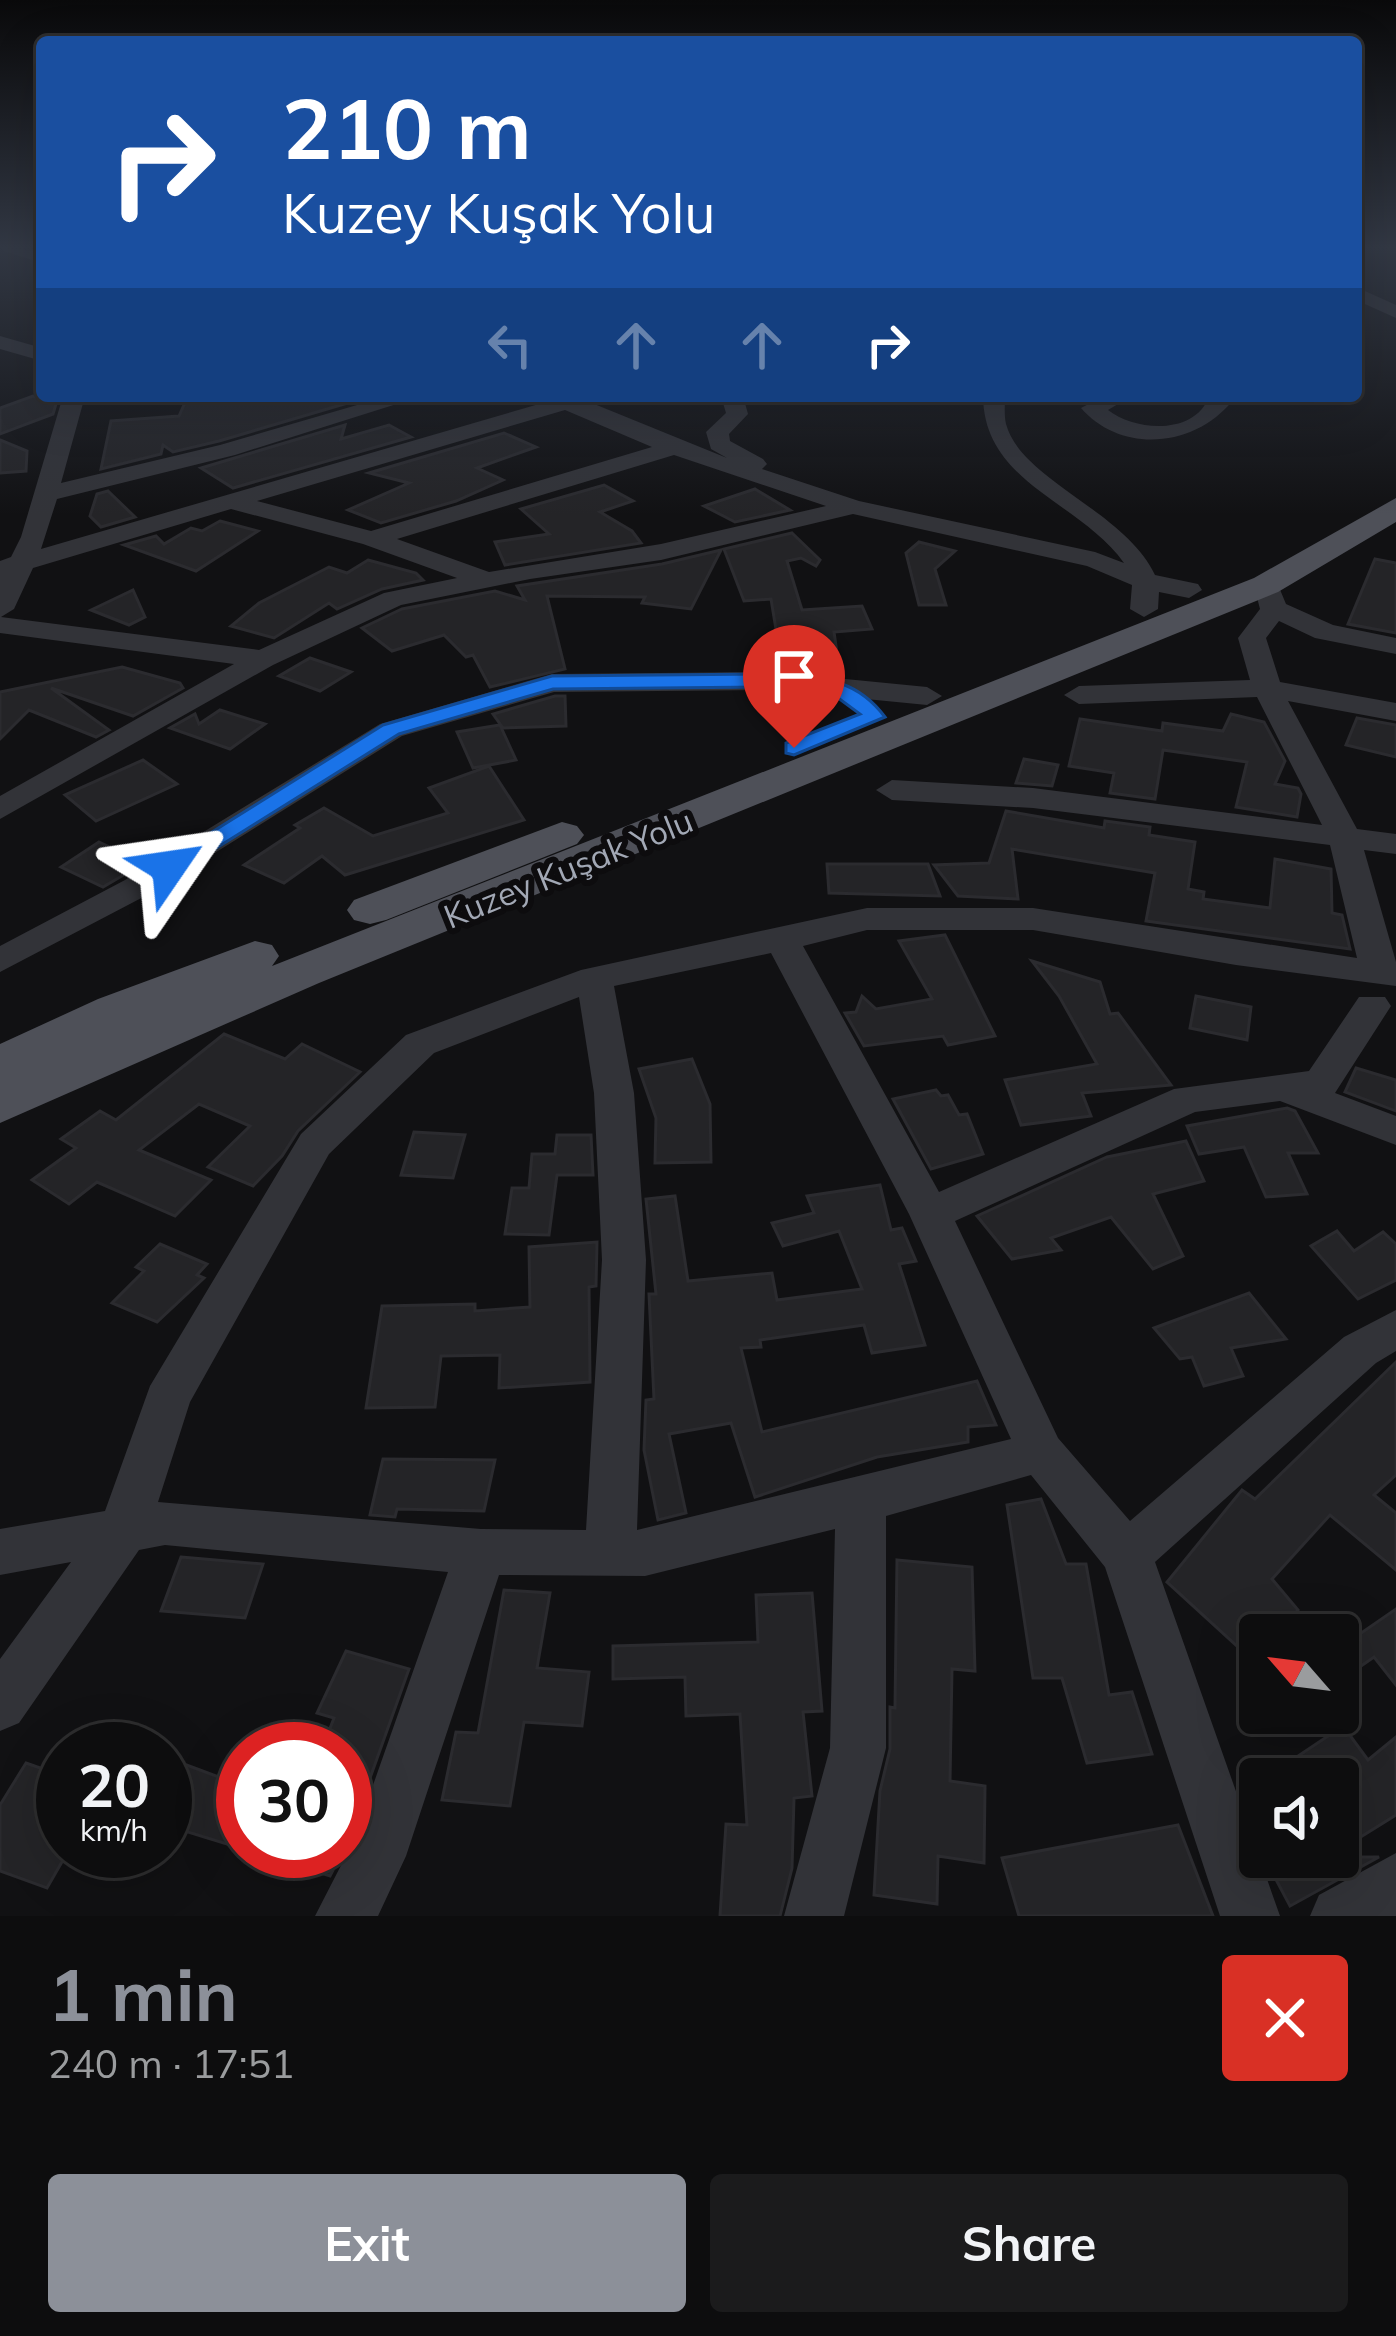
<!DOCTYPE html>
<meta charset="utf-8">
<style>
:root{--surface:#0d0d0e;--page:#1b1b1c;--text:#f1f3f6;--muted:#9a9c9e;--line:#2d2d2e;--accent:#8c9099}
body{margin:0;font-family:Mulish,sans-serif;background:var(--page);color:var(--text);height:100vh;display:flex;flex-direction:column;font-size:45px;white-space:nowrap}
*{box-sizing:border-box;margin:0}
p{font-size:39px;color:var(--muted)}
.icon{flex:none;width:66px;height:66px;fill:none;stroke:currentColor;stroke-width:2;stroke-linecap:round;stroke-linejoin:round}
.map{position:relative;height:1916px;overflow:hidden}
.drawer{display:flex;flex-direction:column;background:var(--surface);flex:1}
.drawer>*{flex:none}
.guide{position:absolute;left:36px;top:36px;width:1326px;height:366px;border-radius:12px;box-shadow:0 12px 48px #0002,0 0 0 3px var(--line);background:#1a4fa0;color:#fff;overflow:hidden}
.needle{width:78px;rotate:298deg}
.controls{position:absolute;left:1239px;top:1614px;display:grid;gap:24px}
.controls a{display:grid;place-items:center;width:120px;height:120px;border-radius:12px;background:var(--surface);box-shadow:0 12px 48px #0002,0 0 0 3px var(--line);font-size:60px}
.speed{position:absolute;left:36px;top:1722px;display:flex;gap:24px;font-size:60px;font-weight:700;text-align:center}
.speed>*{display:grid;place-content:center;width:156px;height:156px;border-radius:50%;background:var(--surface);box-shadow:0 12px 48px #0002,0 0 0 3px var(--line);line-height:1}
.speed small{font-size:30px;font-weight:400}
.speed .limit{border:18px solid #d22;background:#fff;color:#111}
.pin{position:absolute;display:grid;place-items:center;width:102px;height:102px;color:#fff;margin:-123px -51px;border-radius:50% 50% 50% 0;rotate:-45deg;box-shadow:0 0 12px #0007}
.pin .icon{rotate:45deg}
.me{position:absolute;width:132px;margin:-66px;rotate:58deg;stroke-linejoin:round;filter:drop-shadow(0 0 9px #0008)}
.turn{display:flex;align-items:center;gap:42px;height:252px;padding:0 48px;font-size:54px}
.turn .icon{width:156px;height:156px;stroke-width:2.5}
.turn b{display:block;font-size:84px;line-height:102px}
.lanes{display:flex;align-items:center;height:114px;padding:0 48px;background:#0003;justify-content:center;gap:60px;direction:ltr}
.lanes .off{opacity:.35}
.round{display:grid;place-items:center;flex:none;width:126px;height:126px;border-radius:12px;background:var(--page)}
.overview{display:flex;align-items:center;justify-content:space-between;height:204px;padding:0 48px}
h1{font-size:72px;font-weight:700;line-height:90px;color:var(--accent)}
.button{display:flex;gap:24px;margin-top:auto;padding:24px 48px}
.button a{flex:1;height:138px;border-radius:12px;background:var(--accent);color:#fff;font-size:48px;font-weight:700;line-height:138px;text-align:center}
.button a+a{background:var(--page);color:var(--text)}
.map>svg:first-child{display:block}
.building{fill:#242427;stroke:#2b2b2f;stroke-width:3}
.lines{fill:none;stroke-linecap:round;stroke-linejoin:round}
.minor{fill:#323338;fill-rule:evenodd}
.major{fill:#4e5058;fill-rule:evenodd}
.route{fill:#1a73e8;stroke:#114b97;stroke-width:3}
.labels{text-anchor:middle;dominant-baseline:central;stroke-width:12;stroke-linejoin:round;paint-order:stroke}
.street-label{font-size:33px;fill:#a2a8b5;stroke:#0d0c0e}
</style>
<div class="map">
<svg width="1396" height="1916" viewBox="0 0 1396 1916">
<rect width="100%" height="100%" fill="#111113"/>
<!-- building -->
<g class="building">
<polygon points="33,396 56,404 53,414 0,434 0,408"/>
<polygon points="188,396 353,396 351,402 219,441 173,452 163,445 161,454 101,469 111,421 179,416"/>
<polygon points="345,425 341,439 389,425 411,437 233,488 201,468"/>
<polygon points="504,433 536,447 477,468 503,480 456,501 381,523 348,510 409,483 369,473"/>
<polygon points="0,440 27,451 26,471 0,473"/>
<polygon points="604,485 633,501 600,512 632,531 641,543 505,565 495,542 549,534 521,509"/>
<polygon points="755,489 790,510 735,522 704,506"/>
<polygon points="108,491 135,517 101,527 90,516 97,494"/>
<polygon points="220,521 258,531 196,571 124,545 156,536 164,544 191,528 202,531"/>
<polygon points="792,533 820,560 816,566 801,558 787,561 802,610 862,606 872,629 834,632 839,667 835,667 835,674 788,669 787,660 781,660 771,599 744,601 724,549"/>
<polygon points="919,542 955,551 935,569 946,605 919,605 906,553"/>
<polygon points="721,550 691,609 642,603 645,597 547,596 565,669 490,687 473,655 466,657 444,635 392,651 362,628 402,609 495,591 525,600 517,586 662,564"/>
<polygon points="1375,559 1396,563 1396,633 1348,624"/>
<polygon points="368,560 416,573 423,580 382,589 337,609 329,603 274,638 231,626 259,603 329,567 347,573"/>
<polygon points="133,590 145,617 129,625 91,610"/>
<polygon points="310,658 351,672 320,691 279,676"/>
<polygon points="122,667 180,683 183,688 133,716 51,688 109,730 96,737 29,710 0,739 0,692"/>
<polygon points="555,696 565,696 566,726 503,728 493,714"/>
<polygon points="220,710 265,724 230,749 170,728 195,714 199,724"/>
<polygon points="1231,714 1264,722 1285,761 1275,784 1298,788 1301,794 1297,817 1236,807 1247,762 1163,750 1155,799 1110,793 1114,773 1069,766 1080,719 1162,731 1163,723 1223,731"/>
<polygon points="1357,718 1396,725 1396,757 1346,745"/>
<polygon points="500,725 516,760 473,768 457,732"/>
<polygon points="1024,759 1058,765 1052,786 1016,783"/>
<polygon points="143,760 177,784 96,821 65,795"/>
<polygon points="489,766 524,820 345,875 322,856 284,883 244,865 300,828 295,825 324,808 373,836 448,813 429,788"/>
<polygon points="1006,811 1104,828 1105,821 1150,827 1149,835 1195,842 1188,889 1204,892 1203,899 1270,908 1275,859 1331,869 1332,913 1342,915 1350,949 1146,921 1155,873 1012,849 1018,899 958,896 934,865 989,863"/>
<polygon points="99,842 144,863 103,887 61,867"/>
<polygon points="827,864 928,864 940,896 829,893"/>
<polygon points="945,935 995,1036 948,1045 943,1036 864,1046 845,1013 856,1012 862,996 876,1009 932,999 899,941"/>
<polygon points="1032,961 1100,982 1110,1014 1118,1013 1171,1085 1082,1093 1091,1116 1021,1125 1005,1080 1097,1064 1059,996"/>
<polygon points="1196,996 1251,1007 1247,1040 1190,1028"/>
<polygon points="224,1034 285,1059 302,1044 360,1072 298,1131 282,1156 253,1186 208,1167 250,1126 199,1104 139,1150 211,1180 175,1216 97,1182 69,1204 32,1180 76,1148 61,1139 100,1111 116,1120"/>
<polygon points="692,1059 710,1104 711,1162 655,1163 656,1118 639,1069"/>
<polygon points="1356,1068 1396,1080 1396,1111 1345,1092"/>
<polygon points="936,1090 941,1096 948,1095 959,1115 967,1114 983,1154 931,1169 893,1099"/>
<polygon points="1287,1108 1295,1111 1318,1153 1288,1153 1307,1194 1266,1197 1244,1147 1199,1154 1187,1126"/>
<polygon points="414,1132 465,1135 453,1178 401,1175"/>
<polygon points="557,1135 591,1135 593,1175 557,1175 549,1235 505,1234 512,1188 529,1188 532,1154 555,1154"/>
<polygon points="1186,1141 1204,1181 1153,1194 1183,1256 1153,1269 1111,1217 1051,1238 1061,1250 1012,1259 977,1216 1107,1157"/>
<polygon points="880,1185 891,1230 902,1228 916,1261 899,1264 925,1345 872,1353 864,1325 760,1340 761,1347 741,1348 762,1432 977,1381 996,1425 968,1427 968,1442 877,1457 755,1497 731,1423 669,1434 686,1513 658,1520 644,1450 646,1400 654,1399 649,1294 656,1294 646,1199 675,1196 688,1281 772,1273 777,1300 862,1289 839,1231 783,1246 772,1223 814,1213 807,1196"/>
<polygon points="1337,1231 1354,1251 1383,1232 1396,1244 1396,1280 1358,1299 1311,1246"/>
<polygon points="597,1242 596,1286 589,1287 590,1382 499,1388 500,1355 441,1356 435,1407 366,1408 382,1306 475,1304 475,1311 530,1307 529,1247"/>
<polygon points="160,1244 207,1264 197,1275 204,1278 157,1322 112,1303 144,1271 136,1267"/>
<polygon points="1249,1293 1286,1339 1231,1348 1243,1376 1204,1386 1192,1357 1180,1359 1154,1328"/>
<polygon points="1396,1362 1396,1475 1374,1495 1396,1513 1396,1570 1330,1515 1272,1579 1298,1610 1277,1635 1260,1635 1260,1667 1167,1582 1242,1490 1255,1499"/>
<polygon points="383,1459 495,1460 484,1511 397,1509 395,1517 370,1515"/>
<polygon points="1041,1499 1066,1564 1086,1564 1109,1695 1132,1692 1152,1754 1087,1763 1062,1678 1033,1678 1007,1505"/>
<polygon points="181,1557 263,1564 245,1618 161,1611"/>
<polygon points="897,1560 972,1567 975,1671 952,1669 950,1781 985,1786 984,1863 938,1856 937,1904 874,1895 880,1791 890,1749 890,1707 895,1708"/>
<polygon points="504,1590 550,1593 537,1668 589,1672 582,1726 524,1722 510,1806 442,1800 456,1732 478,1733"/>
<polygon points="812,1593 822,1711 803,1712 812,1796 794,1798 792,1868 780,1916 720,1916 726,1824 747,1825 740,1714 686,1716 685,1677 613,1679 613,1646 758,1642 756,1595"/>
<polygon points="1396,1609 1396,1685 1374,1657 1351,1673 1338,1658 1338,1649"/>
<polygon points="346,1651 409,1669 345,1848 345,1749 322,1749 334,1718 317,1713"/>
<polygon points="1343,1726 1368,1760 1396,1737 1396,1815 1338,1851 1338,1779 1316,1779 1298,1756"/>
<polygon points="165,1757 243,1786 243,1849 165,1825"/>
<polygon points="26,1763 63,1776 63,1860 47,1888 0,1871 0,1805"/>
<polygon points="1178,1825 1213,1916 1019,1916 1002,1858"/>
<polygon points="270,1851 343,1851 330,1876 269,1857"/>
<polygon points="1264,1857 1379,1857 1290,1906"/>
</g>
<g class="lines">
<!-- minor -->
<g class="minor">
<polygon points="1,247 42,252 42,263 4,251"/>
<polygon points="1356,287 1396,305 1396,318 1356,300"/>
<polygon points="0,336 42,348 42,361 0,349"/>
<path d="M63,396h22l-24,87 159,-38 168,-49h34l-187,59 -178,44 -16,50 505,-147 -6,-6 37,1 150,61 -16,-9 -5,-17 20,-19 -5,-17h22l5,18 -19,20 1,7 33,18 4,5 -5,5 97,32 236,51 29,11c-44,-62 -140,-79 -141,-167h22c0,8 -1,20 1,28 15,56 119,87 149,151l43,9 4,6 -13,8 -30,-6 -1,17 -14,8 -14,-8 2,-24 -45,-19 -234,-52 -192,46 -131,19 -129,26 -128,60 -273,154v-23l234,-132 -234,-31v-72l11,-4 10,-20zM565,410l87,37 -281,84 -114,-30zM674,455l152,51 -165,38 -172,28 -92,-33zM231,509l132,35 94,34 -73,15 -125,57 -258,-33 13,-8 19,-41z"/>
<path d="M1104,396h14l5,5 -15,9c28,22 88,25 101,-14h22l2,4c-37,47 -111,55 -152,8z"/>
<path d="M1267,578l9,2 10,24 47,21 63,13v16l-81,-16 -36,-17 -13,17 14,44 116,21v18l-108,-20 69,128 39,5v20l-32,-4 32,112v24l-160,-21 -203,-35h-166l-64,16 136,246 235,-103 135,-18 50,-74h26l6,9 -56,87 61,23v29l-116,-44 -85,11 -240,109 103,217 72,83 214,-184 52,-27v41l-20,12 -221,199 125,354h-60l-115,-349 -74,-92 -145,41v232l-42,168h-60l46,-168 5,-219 -190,47 -146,-1 -93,281 -28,60h-63l38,-74 95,-270 -283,-27 -26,5 -120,173 -19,8v-72l71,-97 -71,13v-46l105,-18 45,-125 151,-252 105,-99 175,-65 286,-62h166l324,50 -27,-113 -297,-37 -141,-8 -16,-10 16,-10 141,8 289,37 -65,-128 -178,7 -15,-9 15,-9 171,-6 -12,-42 22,-29 -6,-23zM771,953l138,261 102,225 -374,91 9,-270 -12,-167 -20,-107zM579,997l15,96 8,167 -16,270 -105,-1 -323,-27 32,-100 139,-248 105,-101z"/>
<polygon points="774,672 927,687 942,696 927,705 774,690 554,692 402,736 149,894 0,972 0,946 125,880 380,724 552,674"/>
<polygon points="1396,1853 1396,1916 1310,1916 1319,1895"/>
</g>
<!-- major -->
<g class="major">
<polygon points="1396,498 1396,522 1278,592 319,983 0,1123 0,1044 98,999 255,941 272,945 279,956 272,966 1254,578"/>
<polygon points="562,822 577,826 584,835 577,844 386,920 370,924 354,920 347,910 354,900"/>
</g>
</g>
<!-- sky -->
<linearGradient id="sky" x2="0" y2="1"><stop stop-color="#09090a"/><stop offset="0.48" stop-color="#323844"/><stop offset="1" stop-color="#323844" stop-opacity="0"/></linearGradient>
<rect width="1396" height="515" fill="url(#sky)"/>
<!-- route -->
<path class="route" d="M774,674c47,4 81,3 111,43l-91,38 -8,-2v-10l74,-29 -30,-22 -56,-5 -221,2 -154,45 -221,138 -9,3 -13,-8 227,-142 169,-49z"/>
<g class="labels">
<!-- street labels -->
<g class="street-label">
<text transform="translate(568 868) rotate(-22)">Kuzey Kuşak Yolu</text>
</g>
</g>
</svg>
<div class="controls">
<a><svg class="needle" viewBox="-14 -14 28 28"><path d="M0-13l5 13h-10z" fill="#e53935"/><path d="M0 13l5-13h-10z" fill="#9a9c9e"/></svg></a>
<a><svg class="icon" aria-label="sound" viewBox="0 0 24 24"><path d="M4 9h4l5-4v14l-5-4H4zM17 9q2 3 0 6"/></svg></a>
</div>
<div class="speed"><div>20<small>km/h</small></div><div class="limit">30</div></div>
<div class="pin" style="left:794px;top:748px;background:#d93025"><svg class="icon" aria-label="arrive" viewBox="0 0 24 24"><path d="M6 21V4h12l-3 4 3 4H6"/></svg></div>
<svg class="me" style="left:169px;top:867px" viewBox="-20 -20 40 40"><path d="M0-17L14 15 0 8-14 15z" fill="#1a73e8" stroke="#fff" stroke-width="4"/></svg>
<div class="guide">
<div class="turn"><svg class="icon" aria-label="right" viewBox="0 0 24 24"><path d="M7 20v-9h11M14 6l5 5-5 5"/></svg><div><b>210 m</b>Kuzey Kuşak Yolu</div></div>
<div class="lanes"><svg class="icon off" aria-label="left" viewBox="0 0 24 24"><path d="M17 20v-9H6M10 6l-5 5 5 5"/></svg><svg class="icon off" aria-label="ahead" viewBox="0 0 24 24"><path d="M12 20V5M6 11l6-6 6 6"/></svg><svg class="icon off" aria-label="ahead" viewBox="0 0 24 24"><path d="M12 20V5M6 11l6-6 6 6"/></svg><svg class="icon" aria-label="right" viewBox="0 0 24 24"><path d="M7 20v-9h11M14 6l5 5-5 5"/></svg></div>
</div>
</div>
<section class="drawer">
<div class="overview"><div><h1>1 min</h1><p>240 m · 17:51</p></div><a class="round" style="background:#d93025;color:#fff"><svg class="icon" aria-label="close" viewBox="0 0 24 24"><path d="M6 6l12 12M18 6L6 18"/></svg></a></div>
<div class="button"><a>Exit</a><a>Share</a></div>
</section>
